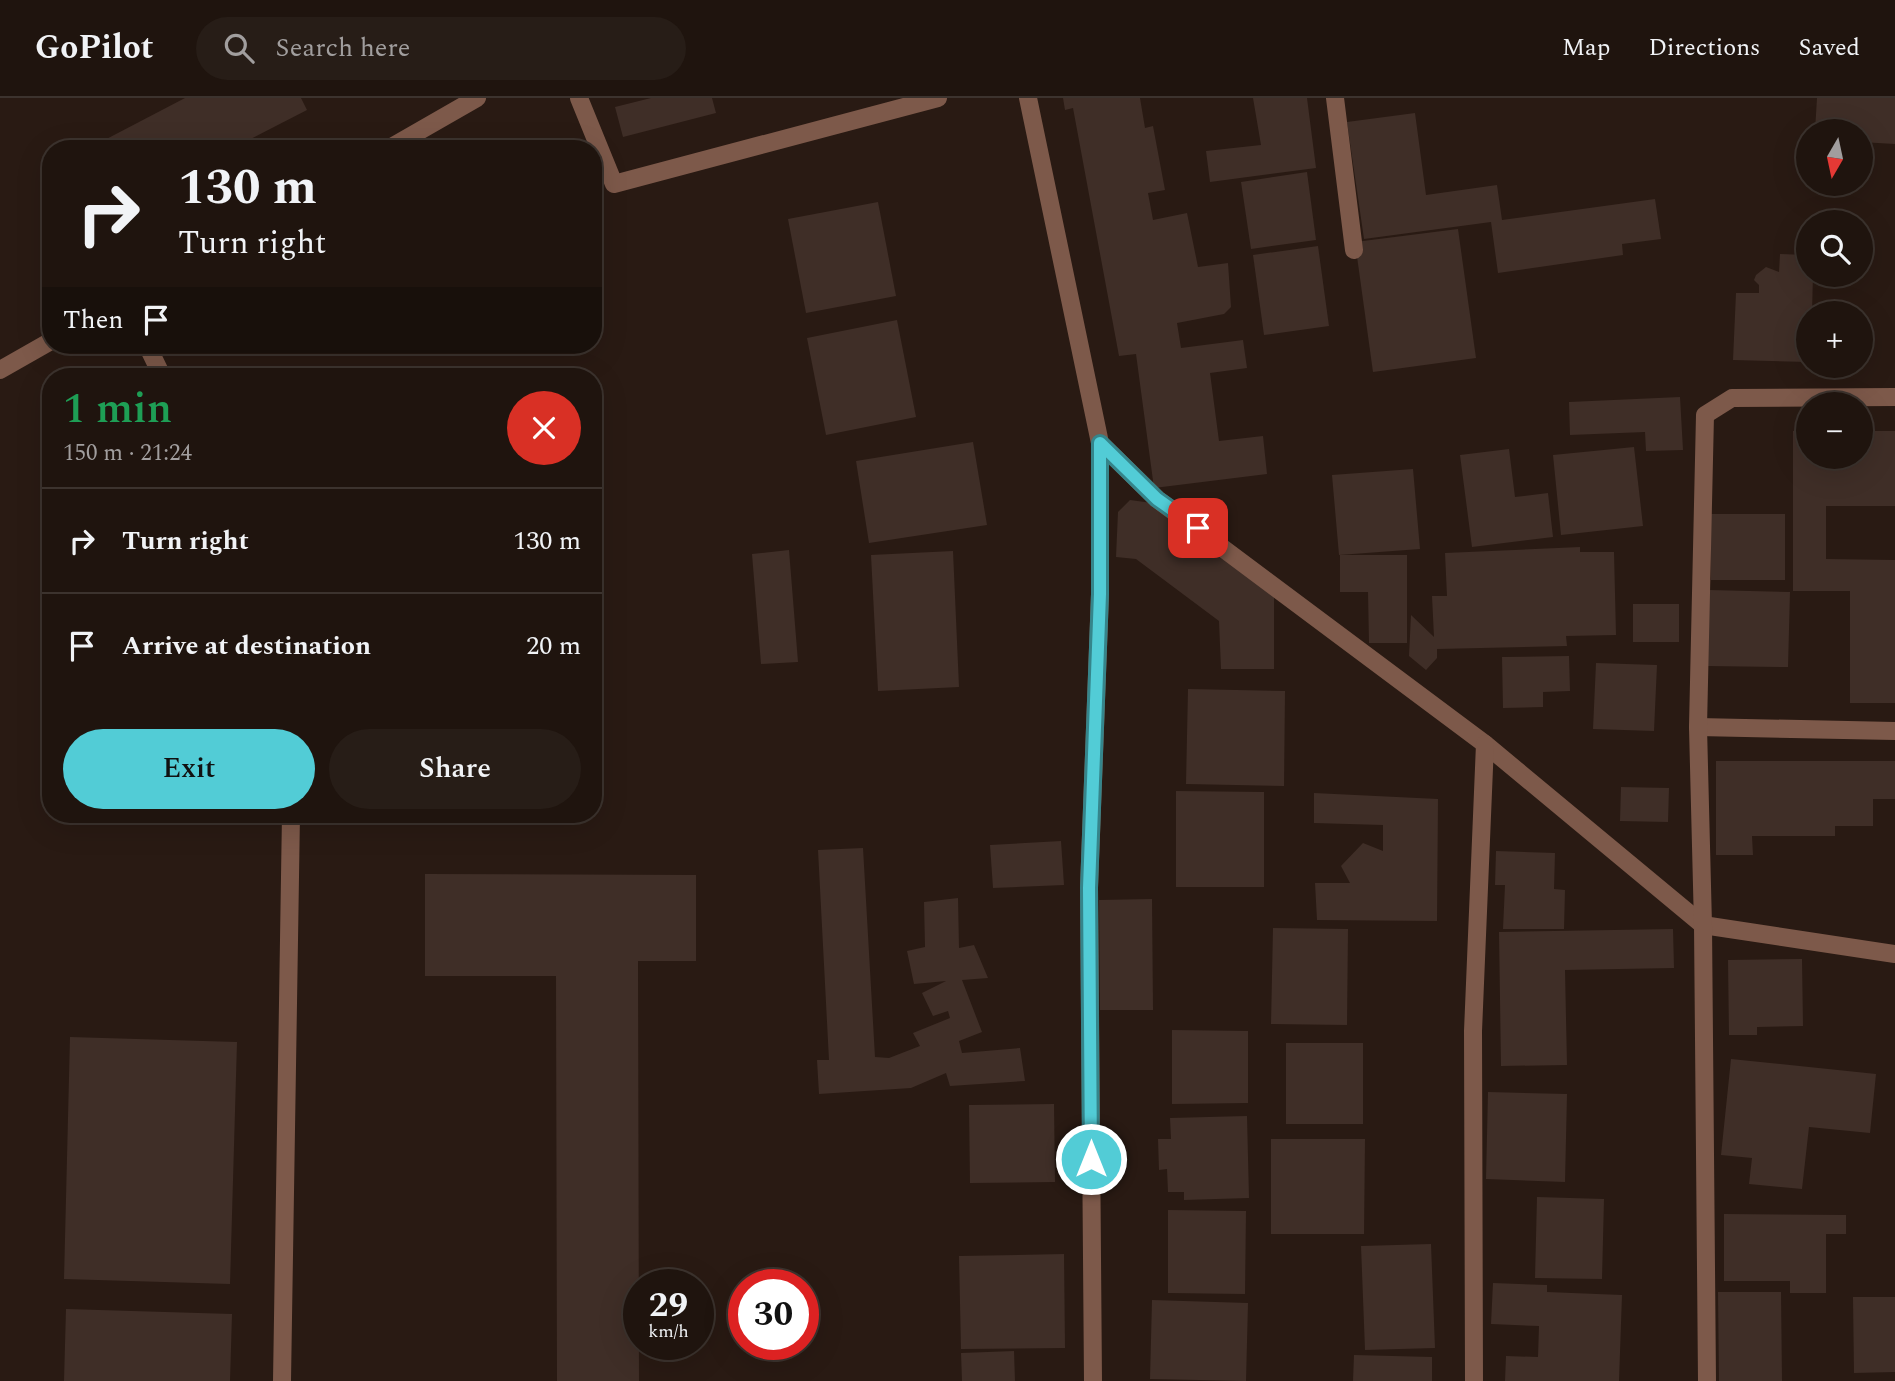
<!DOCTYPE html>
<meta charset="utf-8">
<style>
:root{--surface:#1f140e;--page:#271d17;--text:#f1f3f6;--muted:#a19e9e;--line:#3c332e;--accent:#52ccd6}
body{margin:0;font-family:Spectral,serif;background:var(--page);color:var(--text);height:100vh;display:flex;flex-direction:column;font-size:26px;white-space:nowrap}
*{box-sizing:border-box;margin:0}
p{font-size:23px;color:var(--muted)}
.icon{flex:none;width:38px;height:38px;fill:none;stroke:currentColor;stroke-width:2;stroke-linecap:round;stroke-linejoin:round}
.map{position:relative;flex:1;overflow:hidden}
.details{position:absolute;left:42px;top:270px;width:560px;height:455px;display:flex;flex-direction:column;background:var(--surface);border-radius:28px;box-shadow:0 7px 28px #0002,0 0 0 2px var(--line)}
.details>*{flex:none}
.guide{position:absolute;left:42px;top:42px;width:560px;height:214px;border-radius:28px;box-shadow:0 7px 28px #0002,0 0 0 2px var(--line);background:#1f140e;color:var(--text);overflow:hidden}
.needle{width:46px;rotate:189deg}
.tools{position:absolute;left:1796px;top:21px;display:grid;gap:14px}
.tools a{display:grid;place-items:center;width:77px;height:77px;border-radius:50%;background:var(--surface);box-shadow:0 7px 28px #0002,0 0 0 2px var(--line);font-size:35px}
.speed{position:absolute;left:623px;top:1171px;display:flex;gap:14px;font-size:35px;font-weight:700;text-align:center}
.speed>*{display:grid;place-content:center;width:91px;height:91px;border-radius:50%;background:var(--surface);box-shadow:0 7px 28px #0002,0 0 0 2px var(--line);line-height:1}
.speed small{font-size:18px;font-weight:400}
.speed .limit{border:10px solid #d22;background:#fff;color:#111}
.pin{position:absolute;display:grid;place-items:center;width:60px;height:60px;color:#fff;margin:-30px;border-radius:14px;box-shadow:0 4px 10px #0006}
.me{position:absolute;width:77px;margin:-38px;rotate:0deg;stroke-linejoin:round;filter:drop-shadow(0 0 5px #0008)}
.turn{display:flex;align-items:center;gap:24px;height:147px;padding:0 21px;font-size:32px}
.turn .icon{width:91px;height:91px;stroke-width:2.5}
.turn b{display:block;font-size:49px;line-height:60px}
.then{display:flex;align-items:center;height:66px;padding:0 21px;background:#0003;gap:14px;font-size:26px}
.round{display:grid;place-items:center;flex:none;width:74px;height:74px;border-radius:37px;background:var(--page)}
.head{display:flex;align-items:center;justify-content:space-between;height:119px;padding:0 21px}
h1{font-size:42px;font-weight:600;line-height:52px;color:#1e9e55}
.cta{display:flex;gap:14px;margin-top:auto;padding:14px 21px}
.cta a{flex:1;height:80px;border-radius:42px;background:var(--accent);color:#111;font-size:28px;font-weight:600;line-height:80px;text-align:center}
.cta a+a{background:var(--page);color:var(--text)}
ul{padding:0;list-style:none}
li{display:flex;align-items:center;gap:21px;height:105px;padding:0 21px;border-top:2px solid var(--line)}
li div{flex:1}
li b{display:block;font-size:26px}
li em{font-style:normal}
header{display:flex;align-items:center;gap:42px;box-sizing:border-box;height:98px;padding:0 35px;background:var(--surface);border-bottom:2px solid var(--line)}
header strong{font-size:33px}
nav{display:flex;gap:38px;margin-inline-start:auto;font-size:24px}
.search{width:490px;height:63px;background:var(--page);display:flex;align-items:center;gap:18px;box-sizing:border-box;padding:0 24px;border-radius:38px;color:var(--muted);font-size:26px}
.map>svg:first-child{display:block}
.building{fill:#3f2e27}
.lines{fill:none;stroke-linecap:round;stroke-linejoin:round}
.service{stroke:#7d594a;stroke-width:18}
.minor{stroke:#7d594a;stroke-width:18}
.route-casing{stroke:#35858b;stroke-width:18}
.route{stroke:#52ccd6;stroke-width:12}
</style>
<header>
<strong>GoPilot</strong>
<div class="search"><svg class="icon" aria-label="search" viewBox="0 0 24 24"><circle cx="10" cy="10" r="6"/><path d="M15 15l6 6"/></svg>Search here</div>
<nav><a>Map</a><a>Directions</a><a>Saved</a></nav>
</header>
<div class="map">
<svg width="1895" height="1283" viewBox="0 0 1895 1283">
<rect width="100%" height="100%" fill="#291a13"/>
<!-- building -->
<g class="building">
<polygon points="185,0 301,0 307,12 231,51 97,51 95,47"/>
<polygon points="651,0 712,0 716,15 623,39 615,9"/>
<polygon points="1063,0 1140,0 1145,30 1153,28 1165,92 1148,95 1153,122 1187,115 1198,169 1228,165 1231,209 1224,216 1177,225 1181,250 1243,242 1247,270 1210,275 1219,343 1263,338 1267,376 1154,390 1136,256 1119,258 1073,10 1065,12"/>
<polygon points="1253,0 1307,0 1316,70 1210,84 1206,53 1261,47"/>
<polygon points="1817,0 1895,0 1895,46 1860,44 1860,33 1815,33"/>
<polygon points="1415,15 1426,97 1497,87 1502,122 1655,101 1661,141 1622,146 1623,157 1498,175 1491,124 1364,141 1347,24"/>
<polygon points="1307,74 1316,142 1251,151 1241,84"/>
<polygon points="878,104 896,198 806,215 788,121"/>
<polygon points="1458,131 1476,260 1373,274 1355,144"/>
<polygon points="1318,148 1329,228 1264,237 1253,157"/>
<polygon points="1780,156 1808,157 1808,177 1813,177 1812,215 1808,215 1808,264 1733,262 1736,195 1759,195 1759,187 1754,182 1756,177 1766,169 1779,174"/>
<polygon points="897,222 916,319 826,337 807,240"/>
<polygon points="1680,299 1683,352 1646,353 1645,334 1570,337 1569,304"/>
<polygon points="1793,333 1808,333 1808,359 1860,359 1860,333 1895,333 1895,408 1826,408 1826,461 1895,462 1895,605 1850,605 1850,493 1793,493"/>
<polygon points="973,344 987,427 869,445 856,363"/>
<polygon points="1634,349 1643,428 1561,437 1553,357"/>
<polygon points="1509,351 1515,399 1548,395 1553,439 1472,449 1460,357"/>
<polygon points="1413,371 1420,451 1339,457 1332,377"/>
<polygon points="1130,402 1152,405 1274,498 1274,571 1221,571 1219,523 1136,461 1116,459 1118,414"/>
<rect x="1711" y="416" width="74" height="66"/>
<polygon points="1580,449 1580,454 1614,454 1616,537 1566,538 1567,548 1437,551 1437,560 1426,572 1409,558 1411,517 1434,539 1432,498 1447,498 1445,455"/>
<polygon points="789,452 798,564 761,566 752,456"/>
<polygon points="953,453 959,589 878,593 871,457"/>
<polygon points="1340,457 1407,457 1407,545 1369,545 1368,494 1340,494"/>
<polygon points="1709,492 1790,494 1788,569 1707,568"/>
<rect x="1633" y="506" width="46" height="38"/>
<polygon points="1569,558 1570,593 1543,594 1543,609 1503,610 1502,559"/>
<polygon points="1596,565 1657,567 1654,633 1593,631"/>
<polygon points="1188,591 1285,593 1284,688 1186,686"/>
<polygon points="1716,663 1895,663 1895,701 1873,701 1873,728 1835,728 1835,738 1752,738 1753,757 1716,757"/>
<polygon points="1621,689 1669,690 1668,724 1620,723"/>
<polygon points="1176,693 1264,694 1264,789 1176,789"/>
<polygon points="1314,695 1438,701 1437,823 1317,822 1315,785 1350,785 1341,768 1363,745 1383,753 1383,727 1314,725"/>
<polygon points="1061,743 1064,787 993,790 990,747"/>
<polygon points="863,750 875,959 889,960 920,948 913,935 950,920 948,913 933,918 922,895 946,883 914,886 907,853 925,849 924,804 958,800 959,850 974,847 988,880 962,882 982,934 959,943 962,955 1020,950 1025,983 950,988 946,975 911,990 819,996 817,962 829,962 818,752"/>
<polygon points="1496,753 1555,755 1554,791 1565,792 1564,831 1503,831 1505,787 1495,787"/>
<polygon points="425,776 696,777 696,863 638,863 639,1283 557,1283 556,878 425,878"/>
<polygon points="1152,801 1153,912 1100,912 1099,802"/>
<polygon points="1273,830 1348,831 1347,927 1271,926"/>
<polygon points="1673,831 1674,870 1565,872 1567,967 1501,968 1499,834"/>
<polygon points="1802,861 1803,928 1757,929 1757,937 1729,937 1728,862"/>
<polygon points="1172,932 1248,933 1248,1005 1172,1006"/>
<polygon points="70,939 237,944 230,1186 64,1181"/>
<rect x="1286" y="945" width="77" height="81"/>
<polygon points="1731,961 1876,976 1870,1035 1809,1029 1802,1091 1749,1086 1752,1060 1721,1057"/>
<polygon points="1488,994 1567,996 1565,1084 1486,1081"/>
<polygon points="1054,1006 1055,1084 970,1085 969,1007"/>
<polygon points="1247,1018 1249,1100 1184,1102 1184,1094 1168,1094 1167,1071 1159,1072 1158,1041 1171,1041 1170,1020"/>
<polygon points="1271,1041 1365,1041 1364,1136 1271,1136"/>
<polygon points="1537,1099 1604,1101 1602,1181 1535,1180"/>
<polygon points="1168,1112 1246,1113 1245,1196 1168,1195"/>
<polygon points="1724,1116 1846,1117 1846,1136 1826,1136 1826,1195 1790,1195 1790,1183 1724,1183"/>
<polygon points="1431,1146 1435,1250 1365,1252 1361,1148"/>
<polygon points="1064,1156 1065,1250 961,1251 959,1158"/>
<polygon points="1493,1185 1547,1187 1547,1194 1622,1197 1619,1283 1505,1283 1506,1258 1538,1259 1539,1228 1491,1226"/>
<polygon points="1718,1194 1781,1194 1782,1283 1719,1283"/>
<polygon points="1853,1199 1895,1199 1895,1274 1854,1275"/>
<polygon points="1152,1202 1248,1205 1246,1283 1150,1281"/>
<polygon points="66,1211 232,1216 230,1283 64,1283"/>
<polygon points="1014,1253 1015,1283 962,1283 961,1255"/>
<polygon points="1354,1257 1432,1259 1432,1283 1353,1283"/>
</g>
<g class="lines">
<!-- service -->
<g class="service">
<polyline points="147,247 162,278"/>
<polyline points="1698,629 1895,633"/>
<polyline points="1703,827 1895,856"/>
<polyline points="282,1283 291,716"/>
</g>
<!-- minor -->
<g class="minor">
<polyline points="579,0 614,86 938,0"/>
<polyline points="1028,0 1100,345 1157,401 1485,646 1703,827"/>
<polyline points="1335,0 1354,152"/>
<polyline points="388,51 477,0"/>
<polyline points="0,272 51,243"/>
<polyline points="1093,1283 1089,790 1100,496 1100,345"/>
<polyline points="1474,1283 1473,933 1485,646"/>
<polyline points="1707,1283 1703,827 1698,629 1705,317 1732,300 1895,299"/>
</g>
</g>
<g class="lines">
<!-- route casing -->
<g class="route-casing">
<polyline id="route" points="1091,1061 1089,790 1100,496 1100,345 1157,401 1198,430"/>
</g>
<!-- route -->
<use href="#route" class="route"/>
</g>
</svg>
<div class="tools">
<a><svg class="needle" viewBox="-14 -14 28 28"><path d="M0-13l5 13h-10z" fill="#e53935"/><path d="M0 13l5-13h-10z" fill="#a19e9e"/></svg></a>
<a><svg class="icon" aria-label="search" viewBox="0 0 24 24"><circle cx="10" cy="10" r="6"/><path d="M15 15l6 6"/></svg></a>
<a>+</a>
<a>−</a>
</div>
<div class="speed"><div>29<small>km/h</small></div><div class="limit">30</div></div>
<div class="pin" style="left:1198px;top:430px;background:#d93025"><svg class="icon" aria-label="arrive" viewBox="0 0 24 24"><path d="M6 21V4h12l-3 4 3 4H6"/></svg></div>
<svg class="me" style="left:1091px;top:1061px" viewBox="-20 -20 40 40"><circle r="17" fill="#52ccd6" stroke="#fff" stroke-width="3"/><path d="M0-11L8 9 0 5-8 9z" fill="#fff"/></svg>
<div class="guide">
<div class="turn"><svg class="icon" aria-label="right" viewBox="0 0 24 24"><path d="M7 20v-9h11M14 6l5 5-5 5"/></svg><div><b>130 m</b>Turn right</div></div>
<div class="then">Then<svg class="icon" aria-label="arrive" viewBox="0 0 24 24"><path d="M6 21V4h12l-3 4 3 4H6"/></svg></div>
</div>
<section class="details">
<div class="head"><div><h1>1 min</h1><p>150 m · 21:24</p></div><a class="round" style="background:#d93025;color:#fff"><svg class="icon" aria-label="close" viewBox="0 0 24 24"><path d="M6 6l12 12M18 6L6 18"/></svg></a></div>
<ul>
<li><svg class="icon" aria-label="right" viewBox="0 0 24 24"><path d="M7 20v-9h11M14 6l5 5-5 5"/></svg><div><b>Turn right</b></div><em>130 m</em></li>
<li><svg class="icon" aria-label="arrive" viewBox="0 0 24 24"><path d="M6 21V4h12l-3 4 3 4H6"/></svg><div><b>Arrive at destination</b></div><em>20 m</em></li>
</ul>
<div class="cta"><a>Exit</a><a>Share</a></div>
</section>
</div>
